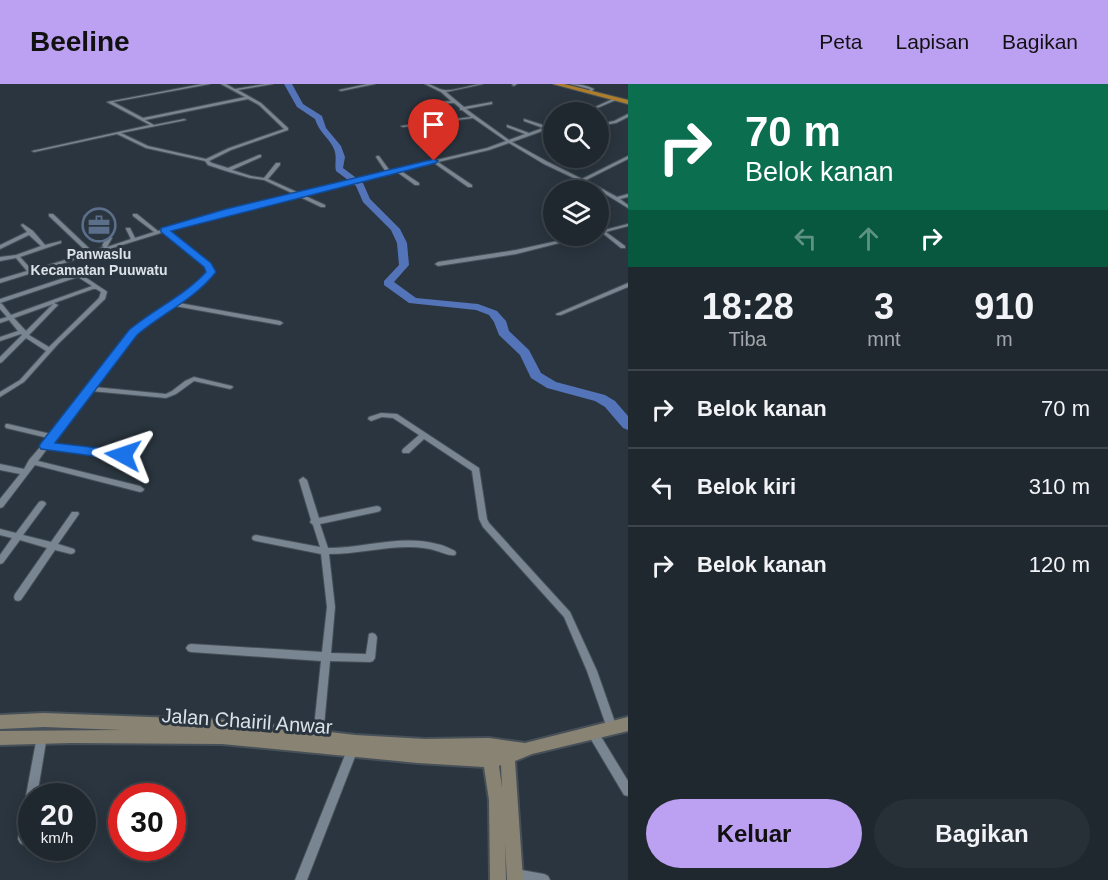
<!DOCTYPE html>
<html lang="id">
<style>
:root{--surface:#20282f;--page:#283037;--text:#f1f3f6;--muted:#a2a6aa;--line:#3d444b;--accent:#bca0f2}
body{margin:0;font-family:Arial,sans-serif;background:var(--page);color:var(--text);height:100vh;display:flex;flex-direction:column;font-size:22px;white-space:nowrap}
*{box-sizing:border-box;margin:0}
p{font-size:20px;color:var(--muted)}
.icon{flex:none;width:33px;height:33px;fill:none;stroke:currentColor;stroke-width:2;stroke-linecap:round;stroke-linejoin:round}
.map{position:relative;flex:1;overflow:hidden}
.sheet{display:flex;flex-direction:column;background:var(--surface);width:480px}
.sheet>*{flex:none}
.hud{background:#0b6e4f;color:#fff;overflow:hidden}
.fabs{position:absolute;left:543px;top:18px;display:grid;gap:12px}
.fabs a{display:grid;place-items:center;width:66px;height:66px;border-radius:50%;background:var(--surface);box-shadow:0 3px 15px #0003,0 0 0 2px var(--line);font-size:30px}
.speed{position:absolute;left:18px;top:699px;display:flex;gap:12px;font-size:30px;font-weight:700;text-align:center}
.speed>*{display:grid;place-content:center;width:78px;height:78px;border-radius:50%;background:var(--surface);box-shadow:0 3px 15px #0003,0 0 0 2px var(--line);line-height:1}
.speed small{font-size:15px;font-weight:400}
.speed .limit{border:9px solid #d22;background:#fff;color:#111}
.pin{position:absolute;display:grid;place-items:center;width:51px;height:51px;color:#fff;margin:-62px -26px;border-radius:50% 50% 50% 0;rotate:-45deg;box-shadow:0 0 6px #0007}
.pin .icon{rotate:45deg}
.me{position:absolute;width:66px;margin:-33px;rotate:275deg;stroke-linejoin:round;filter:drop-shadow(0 0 4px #0008)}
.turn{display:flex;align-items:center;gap:21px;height:126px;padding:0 18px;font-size:27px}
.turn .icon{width:78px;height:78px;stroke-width:2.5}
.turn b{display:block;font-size:42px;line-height:51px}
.lanes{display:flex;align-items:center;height:57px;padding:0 18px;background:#0003;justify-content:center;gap:30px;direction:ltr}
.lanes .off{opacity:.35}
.eta{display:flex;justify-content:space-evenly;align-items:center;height:102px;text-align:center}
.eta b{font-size:36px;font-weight:700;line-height:42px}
.action{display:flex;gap:12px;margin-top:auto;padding:12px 18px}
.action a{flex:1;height:69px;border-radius:36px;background:var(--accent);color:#111;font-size:24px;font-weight:700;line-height:69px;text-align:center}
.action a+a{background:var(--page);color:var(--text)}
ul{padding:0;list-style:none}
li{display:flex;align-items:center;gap:18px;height:78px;padding:0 18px;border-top:2px solid var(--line)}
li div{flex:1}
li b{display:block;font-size:22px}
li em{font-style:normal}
header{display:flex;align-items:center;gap:36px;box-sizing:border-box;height:84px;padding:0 30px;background:var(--accent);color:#111}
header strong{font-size:28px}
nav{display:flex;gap:33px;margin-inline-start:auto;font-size:21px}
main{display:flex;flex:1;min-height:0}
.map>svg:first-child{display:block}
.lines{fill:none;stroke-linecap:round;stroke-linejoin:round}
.river{fill:#5474ba;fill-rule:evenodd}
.street-casing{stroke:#475058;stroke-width:2}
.secondary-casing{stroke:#475058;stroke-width:4}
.highway-casing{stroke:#475058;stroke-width:2}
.street{fill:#798591;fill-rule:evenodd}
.secondary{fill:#898373;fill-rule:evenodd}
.highway{fill:#ad7d2c;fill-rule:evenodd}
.route{fill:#1a73e8;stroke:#114b97;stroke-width:1.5}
.labels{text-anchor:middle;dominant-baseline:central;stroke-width:6;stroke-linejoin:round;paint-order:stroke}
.far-poi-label{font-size:14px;font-weight:bold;fill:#dae1e7;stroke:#2a353f}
.near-street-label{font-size:20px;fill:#dae1e7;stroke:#2a353f}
</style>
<header>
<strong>Beeline</strong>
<nav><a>Peta</a><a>Lapisan</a><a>Bagikan</a></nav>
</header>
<main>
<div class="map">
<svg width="628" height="796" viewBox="0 0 628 796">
<rect width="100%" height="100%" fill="#2a353f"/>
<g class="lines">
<!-- river -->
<path class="river" d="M284,0h8l11,20 19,12 4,12 15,18 4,11 -2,11 20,15 7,16 30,30 7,14 2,22 -15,17 22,16 62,6 19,7 9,10 3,10 20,19 12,23 15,9 49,13 10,6 13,15v14l-5,-2 -18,-21 -10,-6 -48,-13 -16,-10 -11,-23 -21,-20 -5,-13 -5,-7 -13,-5 -67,-7 -25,-18v-4l15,-16 -2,-22 -6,-13 -28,-28 -7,-16 -20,-15c-2,-8 2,-15 -3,-24 -5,-10 -14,-15 -18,-28l-18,-12z"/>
<!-- street casing -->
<g class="street-casing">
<g id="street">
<path d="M202,0h8l-97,18 30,16 102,-21 -24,-13h5l9,5 30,-5h8l-35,6 23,13 27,25v2l-57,20 -22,11 3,2 16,5 31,-13h2v2l-29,13 19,6 13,2 12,-15h4v2l-12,14 31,14 87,-21 -10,-15 1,-1h2l11,15 97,-23 19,-7 -33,-23 -70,9 -2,-1 70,-9 -9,-7h-2v-2l-6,-5 -27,2 1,-2 23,-2 -10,-9 -16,-8c8,0 12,5 19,6 9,2 28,-6 39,-6l-37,8 18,15 28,-5v2l-26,5 43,31 16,-6 -18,-7v-2l22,8 14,-5 -19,-7v-2l22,7 8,-2v3l-6,2 -36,13 36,20 34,17 46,-23v3l-42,21 31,17 11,-3v3l-8,2 8,6v3l-31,-19 -53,-25 -35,-21 -20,7 -51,12 34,23v2h-4l-34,-24 -33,8 18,12v2h-4l-18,-13 -94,23 22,10v2h-4l-23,-11 -68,16 -62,19 42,33 5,8 -19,19 -17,12 101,18 3,2 -3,2 -105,-19 -20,13 -20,15 -41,53 72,7 6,-3 13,-10 9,-4 38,9 1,1 -1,1 -2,1 -36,-8 -18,13 -10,4 -75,-7 -34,45 -1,3 -5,5 72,8 4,3 -1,2 -3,1 -76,-9 -9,12 102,25 4,3 -1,2 -3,1 -105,-27 -32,42 -3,1v-9l20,-25 -20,-4v-6l24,5 5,-9 19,-22 -42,-10 -1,-2 1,-2h2l43,10 34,-44 1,-2 2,-1c14,-19 32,-47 50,-62 23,-19 51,-30 71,-53l-3,-6 -42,-34 -164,51v-4l27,-8 -11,-13 -16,3v-4l16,-2 25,-9 -12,-11 -29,14v-4l27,-13 -6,-7 2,-1 10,7 12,14 16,-4v2l-41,14 12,13 56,-17 -39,-37v-2h4l39,37 12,-4 -2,-1 4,-8 -22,-20v-2h4l23,21 1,1 -5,9 24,-8 -5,-10v-1h4l5,10 19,-6 -21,-16v-2h4l21,17 69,-21 67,-16 -30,-14 -14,-2 -24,-7 -18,-6 -3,-4 -59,-13 -29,-14 -83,18 -2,-1 118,-26 -43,-23zM248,15l11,6 25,24 -55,19 -23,11 -58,-13 -27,-13 65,-13 -2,-1 -30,6 -9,-5z"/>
<polygon points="367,0 375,0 341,7 339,6"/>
<polygon points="513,0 517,0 514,2 512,1"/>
<path d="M570,0c8,0 17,1 24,5l-4,4 -2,-1 2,-3h-1z"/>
<polygon points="615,14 618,15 588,28 584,28"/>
<polygon points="628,30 628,33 616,39 598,42 598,40 614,37"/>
<polygon points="628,140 628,142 606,148 625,162 625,164 621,164 600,147"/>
<polygon points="580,152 587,152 516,170 438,182 435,180 438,178 516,166"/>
<path d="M79,189l27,18 1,1 -2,7 -46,44 -35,39 -24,15v-5l20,-12 26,-29 -20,-13 -24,24 -2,1v-6l22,-22 -1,-1 -21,7v-4l18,-6 -9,-11 -9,3v-4l7,-2 -7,-8v-6l2,1 9,11 81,-29 -14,-9 -78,26v-4zM93,205h3l5,3 -2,6 -50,49 -20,-12 29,-30 -4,-2zM53,220l-27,27 -12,-13z"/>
<polygon points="628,199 628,203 561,231 557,231 556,230"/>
<polygon points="381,329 397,330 479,384 487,435 489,439 570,528 597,587 617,644 616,647 612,649 608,647 587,587 564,533 483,443 479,435 472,387 424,355 409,369 403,369 402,367 403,365 419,351 393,334 382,333 371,337 368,335 369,333"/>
<path d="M303,393l4,3 12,38 58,-12 3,1 1,2 -1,2 -3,1 -57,12 8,24c36,0 74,-14 109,-4 6,1 12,4 18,7l1,2 -1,2c-7,1 -11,-2 -18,-4 -9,-3 -18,-4 -28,-4 -26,0 -53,7 -80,7l6,53 -4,46 35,1 3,-20 3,-1 3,1 2,3 -2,21 -2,3 -3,1 -40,-1 -7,76 -1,3 -4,2 -4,-2 -1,-3 8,-76 -130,-9 -3,-1 -2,-3 2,-3 3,-1 131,8 5,-45 -6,-53 -65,-13 -3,-1 -1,-2 1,-2 3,-1 64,12 -7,-22 -3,-3 1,-2 -12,-40z"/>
<polygon points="42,417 45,418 46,420 23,451 51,458 72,428 78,428 79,430 58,460 74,465 75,467 74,469 71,470 55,466 21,516 18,517 15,516 14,513 15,510 47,464 20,456 3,479 0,480 0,471 12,454 0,451 0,445 16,449 39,418"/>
<polygon points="593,644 597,646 628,697 628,712 624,711 589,652 588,649 589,646"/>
<path d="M42,647l4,2 1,3 -10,60h-5c0,16 1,32 -4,47l-4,2 -4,-2 -2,-4 19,-103 1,-3z"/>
<polygon points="353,660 357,661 358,665 307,796 295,796 349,661"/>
<polygon points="516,785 544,790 548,792 550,796 514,796 512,795 510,791 512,787"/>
</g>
</g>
<!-- secondary casing -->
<g class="secondary-casing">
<path id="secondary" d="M44,629l185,7 126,15 70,4 64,-1 36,5 103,-26v14l-96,23 -17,7 8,119h-16l-2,-38 1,38h-16l-1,-80 -5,-33 -66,-4 -196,-19 -151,-1 -71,2v-14l122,-1 -78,-3 -44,2v-14zM501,681l1,23 -3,-22z"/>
</g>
<!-- highway casing -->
<g class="highway-casing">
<polygon id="highway" points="553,0 564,0 628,16 628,20"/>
</g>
<!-- street -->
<use href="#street" class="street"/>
<!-- secondary -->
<use href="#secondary" class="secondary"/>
<!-- highway -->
<use href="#highway" class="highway"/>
</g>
<!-- route -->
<path class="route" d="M434,75l4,2 -2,2 -265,68 40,32 5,9c-21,27 -53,41 -79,63l-82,108 68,8 7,4 -7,5 -82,-11 -2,-3 2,-3 88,-113c25,-21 55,-34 77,-58l-2,-5 -43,-35v-4l65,-19z"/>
<!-- icons -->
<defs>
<g id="office-ring" transform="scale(1.725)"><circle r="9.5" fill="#2a353f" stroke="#5c6f8a" stroke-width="1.5"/><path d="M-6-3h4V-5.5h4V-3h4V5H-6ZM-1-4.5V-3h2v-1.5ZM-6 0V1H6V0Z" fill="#5c6f8a"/></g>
</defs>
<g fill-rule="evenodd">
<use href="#office-ring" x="99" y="141"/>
</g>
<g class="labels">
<!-- far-poi labels -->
<g class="far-poi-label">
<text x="99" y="170">Panwaslu<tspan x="99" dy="16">Kecamatan Puuwatu</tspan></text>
</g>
<!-- near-street labels -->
<g class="near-street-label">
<text transform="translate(247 637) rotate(4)">Jalan Chairil Anwar</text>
</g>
</g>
</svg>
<div class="fabs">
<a><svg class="icon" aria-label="search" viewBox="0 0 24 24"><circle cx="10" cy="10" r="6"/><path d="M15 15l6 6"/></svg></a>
<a><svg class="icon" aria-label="layers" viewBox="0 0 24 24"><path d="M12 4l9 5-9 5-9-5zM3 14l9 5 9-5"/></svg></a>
</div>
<div class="speed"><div>20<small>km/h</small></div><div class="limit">30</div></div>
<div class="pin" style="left:434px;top:77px;background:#d93025"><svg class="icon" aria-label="arrive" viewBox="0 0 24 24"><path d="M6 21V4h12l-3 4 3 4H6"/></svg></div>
<svg class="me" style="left:123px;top:371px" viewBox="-20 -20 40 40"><path d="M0-17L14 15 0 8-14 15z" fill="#1a73e8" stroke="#fff" stroke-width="4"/></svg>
</div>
<section class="sheet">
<div class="hud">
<div class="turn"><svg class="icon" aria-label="right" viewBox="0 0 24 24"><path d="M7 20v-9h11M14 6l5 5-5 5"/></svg><div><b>70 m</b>Belok kanan</div></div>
<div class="lanes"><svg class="icon off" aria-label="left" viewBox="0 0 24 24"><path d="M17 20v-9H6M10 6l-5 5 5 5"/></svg><svg class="icon off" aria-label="ahead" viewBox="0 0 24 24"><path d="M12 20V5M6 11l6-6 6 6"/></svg><svg class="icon" aria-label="right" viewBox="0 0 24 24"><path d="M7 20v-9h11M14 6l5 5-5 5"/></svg></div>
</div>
<div class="eta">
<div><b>18:28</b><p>Tiba</p></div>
<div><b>3</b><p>mnt</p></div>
<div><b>910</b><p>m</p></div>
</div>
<ul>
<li><svg class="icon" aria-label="right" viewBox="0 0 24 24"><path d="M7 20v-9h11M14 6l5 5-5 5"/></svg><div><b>Belok kanan</b></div><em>70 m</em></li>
<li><svg class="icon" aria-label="left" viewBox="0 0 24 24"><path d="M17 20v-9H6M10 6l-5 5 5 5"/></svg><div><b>Belok kiri</b></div><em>310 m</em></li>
<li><svg class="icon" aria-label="right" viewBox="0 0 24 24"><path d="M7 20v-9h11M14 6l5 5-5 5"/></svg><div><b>Belok kanan</b></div><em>120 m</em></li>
</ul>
<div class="action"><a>Keluar</a><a>Bagikan</a></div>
</section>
</main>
